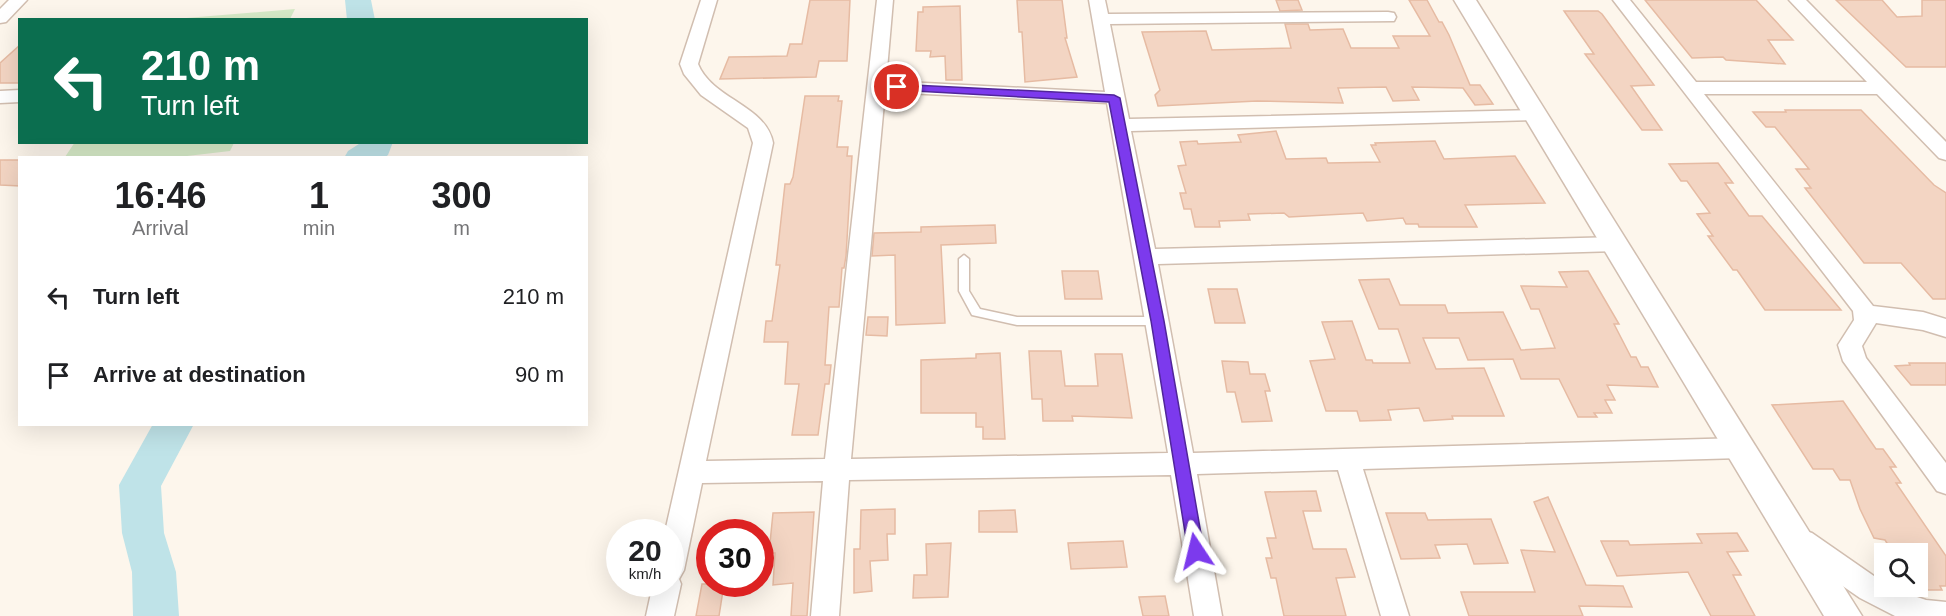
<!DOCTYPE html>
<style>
:root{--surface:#fff;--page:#f2f2f2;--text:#202124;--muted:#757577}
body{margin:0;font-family:Helvetica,sans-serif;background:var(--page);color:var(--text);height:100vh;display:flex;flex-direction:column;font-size:22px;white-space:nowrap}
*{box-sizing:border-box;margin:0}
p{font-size:20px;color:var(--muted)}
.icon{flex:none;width:33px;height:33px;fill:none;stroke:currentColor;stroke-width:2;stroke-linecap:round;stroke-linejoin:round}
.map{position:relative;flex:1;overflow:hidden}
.side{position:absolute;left:18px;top:156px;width:570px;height:270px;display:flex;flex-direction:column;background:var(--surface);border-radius:0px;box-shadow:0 6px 24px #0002}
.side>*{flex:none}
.guide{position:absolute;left:18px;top:18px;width:570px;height:126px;border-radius:0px;box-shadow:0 6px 24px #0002;background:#0b6e4f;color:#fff;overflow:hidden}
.buttons{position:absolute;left:1874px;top:543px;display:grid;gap:12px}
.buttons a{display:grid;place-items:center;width:54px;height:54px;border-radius:0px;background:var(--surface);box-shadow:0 6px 24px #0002;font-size:30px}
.speed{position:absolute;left:606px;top:519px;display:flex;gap:12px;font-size:30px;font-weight:700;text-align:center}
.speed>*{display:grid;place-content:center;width:78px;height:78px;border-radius:50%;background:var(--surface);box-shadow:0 6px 24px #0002;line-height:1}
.speed small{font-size:15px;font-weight:400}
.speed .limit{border:9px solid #d22;background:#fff;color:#111}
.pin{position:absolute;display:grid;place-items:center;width:51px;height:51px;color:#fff;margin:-26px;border:3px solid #fff;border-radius:50%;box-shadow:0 2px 6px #0007}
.me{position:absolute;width:66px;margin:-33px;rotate:350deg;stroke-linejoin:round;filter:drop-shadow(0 0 4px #0008)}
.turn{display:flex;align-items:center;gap:21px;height:126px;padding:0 24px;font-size:27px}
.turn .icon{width:78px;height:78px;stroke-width:2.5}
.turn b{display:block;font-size:42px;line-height:51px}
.eta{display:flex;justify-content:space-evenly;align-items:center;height:102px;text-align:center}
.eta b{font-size:36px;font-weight:700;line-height:42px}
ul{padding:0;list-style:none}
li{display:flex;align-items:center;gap:18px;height:78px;padding:0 24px}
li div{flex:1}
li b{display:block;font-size:22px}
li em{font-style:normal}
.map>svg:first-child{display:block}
.green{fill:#d8ecc9}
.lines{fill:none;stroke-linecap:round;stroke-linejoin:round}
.river{fill:#bfe3e8;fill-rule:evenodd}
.building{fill:#f3d5c3;stroke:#e6bba3;stroke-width:1.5}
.service-casing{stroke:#d1beb0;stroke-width:3}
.minor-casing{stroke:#d1beb0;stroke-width:3}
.tertiary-casing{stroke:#d1beb0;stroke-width:3}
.service{fill:#fff;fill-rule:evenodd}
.minor{fill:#fff;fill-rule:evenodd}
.tertiary{fill:#fff;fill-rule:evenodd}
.route{fill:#7c3aed;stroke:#51269a;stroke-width:1.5}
</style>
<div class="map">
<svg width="1946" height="616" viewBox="0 0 1946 616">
<rect width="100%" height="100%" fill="#fdf6ec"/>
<!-- green -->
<g class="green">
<polygon points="295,9 290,19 174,19"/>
<polygon points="75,142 234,142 234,143 230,151 170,158 65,157"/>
</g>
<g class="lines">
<!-- river -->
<g class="river">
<polygon points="345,0 371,0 375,20 347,20"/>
<polygon points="362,142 393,142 388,155 384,158 344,158 348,151"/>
<polygon points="153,424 194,424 161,486 164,533 176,572 179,616 133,616 132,572 122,533 119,485"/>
</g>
</g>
<!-- building -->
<g class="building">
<polygon points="810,0 850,0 847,61 819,61 816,77 720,79 729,57 787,56 790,44 802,44"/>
<polygon points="1017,0 1062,0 1067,38 1065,38 1077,77 1025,82 1022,32 1019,32"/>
<polygon points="1276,0 1298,0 1302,10 1280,11"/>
<polygon points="1409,0 1427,0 1439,22 1442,22 1449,35 1470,85 1480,85 1493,104 1475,105 1463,88 1412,87 1419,100 1393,101 1386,87 1338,88 1343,103 1257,101 1158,106 1155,95 1160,90 1142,32 1206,31 1212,50 1291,48 1285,24 1308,24 1310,30 1343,29 1351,48 1399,48 1393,36 1430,36"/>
<polygon points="1645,0 1756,0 1793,40 1768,40 1785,64 1726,60 1723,57 1692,58"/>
<polygon points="1836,0 1882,0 1897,17 1922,16 1922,0 1946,0 1946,67 1906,67"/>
<polygon points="960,6 962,80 946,80 945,56 930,57 931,51 916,51 918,12 923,12 923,7"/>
<polygon points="1564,11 1598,11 1602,14 1654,85 1631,86 1662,130 1642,130 1585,54 1594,54"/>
<polygon points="20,45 20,83 0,83 0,63"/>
<polygon points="805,96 839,96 838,101 842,101 837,147 848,147 847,156 852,156 846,256 844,268 842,268 839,307 829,307 825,365 831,365 829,384 825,384 818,435 792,435 799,384 785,384 788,342 764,342 766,321 772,321 780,265 776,265 785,184 790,184 793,177"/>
<polygon points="1785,110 1861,110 1934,185 1946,193 1946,299 1933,299 1901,263 1864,263 1805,188 1811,188 1796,169 1809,169 1775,127 1766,127 1753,112 1786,112"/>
<polygon points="1276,131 1286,159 1326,158 1328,163 1380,162 1371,145 1376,145 1375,143 1435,141 1444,159 1515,156 1545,203 1465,205 1477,227 1419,227 1418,224 1406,224 1403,218 1367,221 1363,213 1289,217 1284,213 1248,214 1250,220 1219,221 1220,227 1195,227 1191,209 1184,209 1180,193 1186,193 1178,166 1186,165 1180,142 1197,141 1198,144 1241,142 1238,135"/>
<polygon points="0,160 20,160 20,186 0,185"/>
<polygon points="1718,163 1733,183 1725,183 1749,216 1762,216 1841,310 1765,310 1737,270 1733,270 1708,236 1713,236 1697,214 1710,213 1687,181 1681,181 1669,164"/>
<polygon points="995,225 996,243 941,245 945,323 896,325 895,255 872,256 874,233 921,232 921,227"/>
<polygon points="1062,271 1098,271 1102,299 1065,299"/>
<polygon points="1588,271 1619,324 1614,324 1631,357 1636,357 1641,367 1648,367 1658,387 1607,385 1615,400 1605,400 1612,413 1594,413 1597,417 1578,417 1559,379 1521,379 1513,359 1468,360 1459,338 1423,338 1436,369 1484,368 1504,416 1452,416 1453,419 1424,421 1419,408 1388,410 1391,420 1360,421 1357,411 1326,411 1310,361 1335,359 1322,322 1352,321 1366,360 1372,360 1373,363 1410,363 1398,329 1379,329 1359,280 1389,279 1400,305 1445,305 1448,313 1503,312 1521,350 1555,348 1539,309 1531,309 1521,286 1567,287 1559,272"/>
<polygon points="1208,289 1237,289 1245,323 1215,323"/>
<polygon points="868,317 888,317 887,336 866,335"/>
<polygon points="1029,351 1061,351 1065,386 1098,386 1095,354 1122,354 1132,418 1072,416 1073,421 1043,421 1042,399 1032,399"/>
<polygon points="1000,353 1005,439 983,439 983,427 976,427 976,413 921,413 921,360 976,358 976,354"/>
<polygon points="1222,361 1248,362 1250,374 1265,374 1270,391 1265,391 1272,421 1242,422 1235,392 1227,392"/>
<polygon points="1909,363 1946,363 1946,385 1911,385 1895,366 1910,365"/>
<polygon points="1843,401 1876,449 1883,449 1896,467 1890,467 1901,483 1896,483 1946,556 1946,586 1940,586 1942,590 1917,590 1917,554 1894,554 1885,540 1874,538 1860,509 1850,480 1840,480 1833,469 1813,469 1772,405"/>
<polygon points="1316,491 1321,511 1303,511 1313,549 1346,549 1355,577 1336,578 1346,616 1284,616 1276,578 1271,578 1266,558 1272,558 1267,538 1276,538 1265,492"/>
<polygon points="1548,497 1586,585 1623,586 1632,607 1579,606 1583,616 1469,616 1461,592 1535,592 1521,550 1555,552 1534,502"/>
<polygon points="895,509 895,534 887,534 888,560 870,561 872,591 854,593 854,549 860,549 861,510"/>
<polygon points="1015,510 1017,532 979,532 979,511"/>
<polygon points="814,512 807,616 791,616 793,583 773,585 775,553 769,553 773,513"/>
<polygon points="1386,513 1425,513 1428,520 1491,519 1508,563 1474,564 1467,544 1435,545 1440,558 1401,559"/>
<polygon points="1737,533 1748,551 1727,552 1741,575 1733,575 1755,616 1711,616 1688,572 1617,576 1601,541 1628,541 1630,545 1702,543 1697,534"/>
<polygon points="1123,541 1127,567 1071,569 1068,543"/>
<polygon points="951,543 948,597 913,598 914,575 927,575 926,544"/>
<polygon points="702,584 724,584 719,616 696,616"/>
<polygon points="1165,596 1169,616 1143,616 1139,597"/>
</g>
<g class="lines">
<!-- service casing -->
<g class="service-casing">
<polygon id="service" points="964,255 969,259 969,291 980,309 1017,317 1157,317 1161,318 1162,321 1161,324 1157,325 1017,325 972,315 959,291 959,259"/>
</g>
<!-- minor casing -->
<g class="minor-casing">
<g id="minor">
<polygon points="9,0 27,0 6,22 0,23 0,9"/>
<path d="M701,0h16l-19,64c15,36 68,41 75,79l-67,318 119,-2 52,-459h16l-7,81 219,11 -16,-92h16l3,14 280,-2 6,1 2,4 -2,4 -284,3 19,95 414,-9 2,4 -9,6 -405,11 24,118 462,-12 8,2 3,5 -3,5 -8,2 -459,13 35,189 548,-15 9,3 4,7 -4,7 -9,3 -378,11 46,147h-28l-43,-146 -141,4 25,142h-28l-23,-141 -322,5 -10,136h-28l12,-135 -121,2 -18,87 -5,9 2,5 -7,32h-28l7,-32h17v-52h-5l88,-389 -5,-15 -47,-33 -17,-21 -4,-10zM885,92l222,11 61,350 -317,6z"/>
<polygon points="1613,0 1630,0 1696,82 1867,82 1789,0 1806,0 1946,142 1946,160 1939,158 1877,94 1704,94 1873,306 1923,312 1946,319 1946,337 1923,330 1876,323 1862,346 1866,358 1946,463 1946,494 1937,491 1843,361 1838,345 1854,320 1853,311"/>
<polygon points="20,90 20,102 0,103 0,91"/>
<polygon points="1802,530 1812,533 1884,583 1884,586 1926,600 1946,602 1946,616 1895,616 1860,598 1792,551 1789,542 1792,533"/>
</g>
</g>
<!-- tertiary casing -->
<g class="tertiary-casing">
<polygon id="tertiary" points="1454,0 1476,0 1862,616 1824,616"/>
</g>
<!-- service -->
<use href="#service" class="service"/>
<!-- minor -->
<use href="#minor" class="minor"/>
<!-- tertiary -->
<use href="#tertiary" class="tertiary"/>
</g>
<!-- route -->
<polygon class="route" points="893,84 1114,95 1120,98 1164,321 1204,551 1202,556 1196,558 1190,556 1188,551 1151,321 1109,102 897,90 893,89"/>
</svg>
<div class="buttons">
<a><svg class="icon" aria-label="search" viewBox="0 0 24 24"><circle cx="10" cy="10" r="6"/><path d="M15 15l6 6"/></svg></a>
</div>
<div class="speed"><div>20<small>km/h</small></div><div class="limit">30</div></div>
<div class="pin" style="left:897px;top:87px;background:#d93025"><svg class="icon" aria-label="arrive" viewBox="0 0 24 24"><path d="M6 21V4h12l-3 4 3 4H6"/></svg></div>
<svg class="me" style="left:1196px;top:551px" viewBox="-20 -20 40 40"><path d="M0-17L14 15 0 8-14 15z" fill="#7c3aed" stroke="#fff" stroke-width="4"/></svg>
<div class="guide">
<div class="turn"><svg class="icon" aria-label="left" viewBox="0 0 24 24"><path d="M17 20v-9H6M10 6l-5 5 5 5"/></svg><div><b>210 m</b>Turn left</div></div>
</div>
<section class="side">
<div class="eta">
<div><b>16:46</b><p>Arrival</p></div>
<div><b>1</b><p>min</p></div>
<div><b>300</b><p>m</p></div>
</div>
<ul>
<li><svg class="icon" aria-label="left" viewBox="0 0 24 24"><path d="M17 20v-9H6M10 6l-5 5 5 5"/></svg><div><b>Turn left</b></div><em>210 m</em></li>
<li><svg class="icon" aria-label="arrive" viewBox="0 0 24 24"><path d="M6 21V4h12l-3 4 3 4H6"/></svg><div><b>Arrive at destination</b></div><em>90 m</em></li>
</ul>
</section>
</div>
